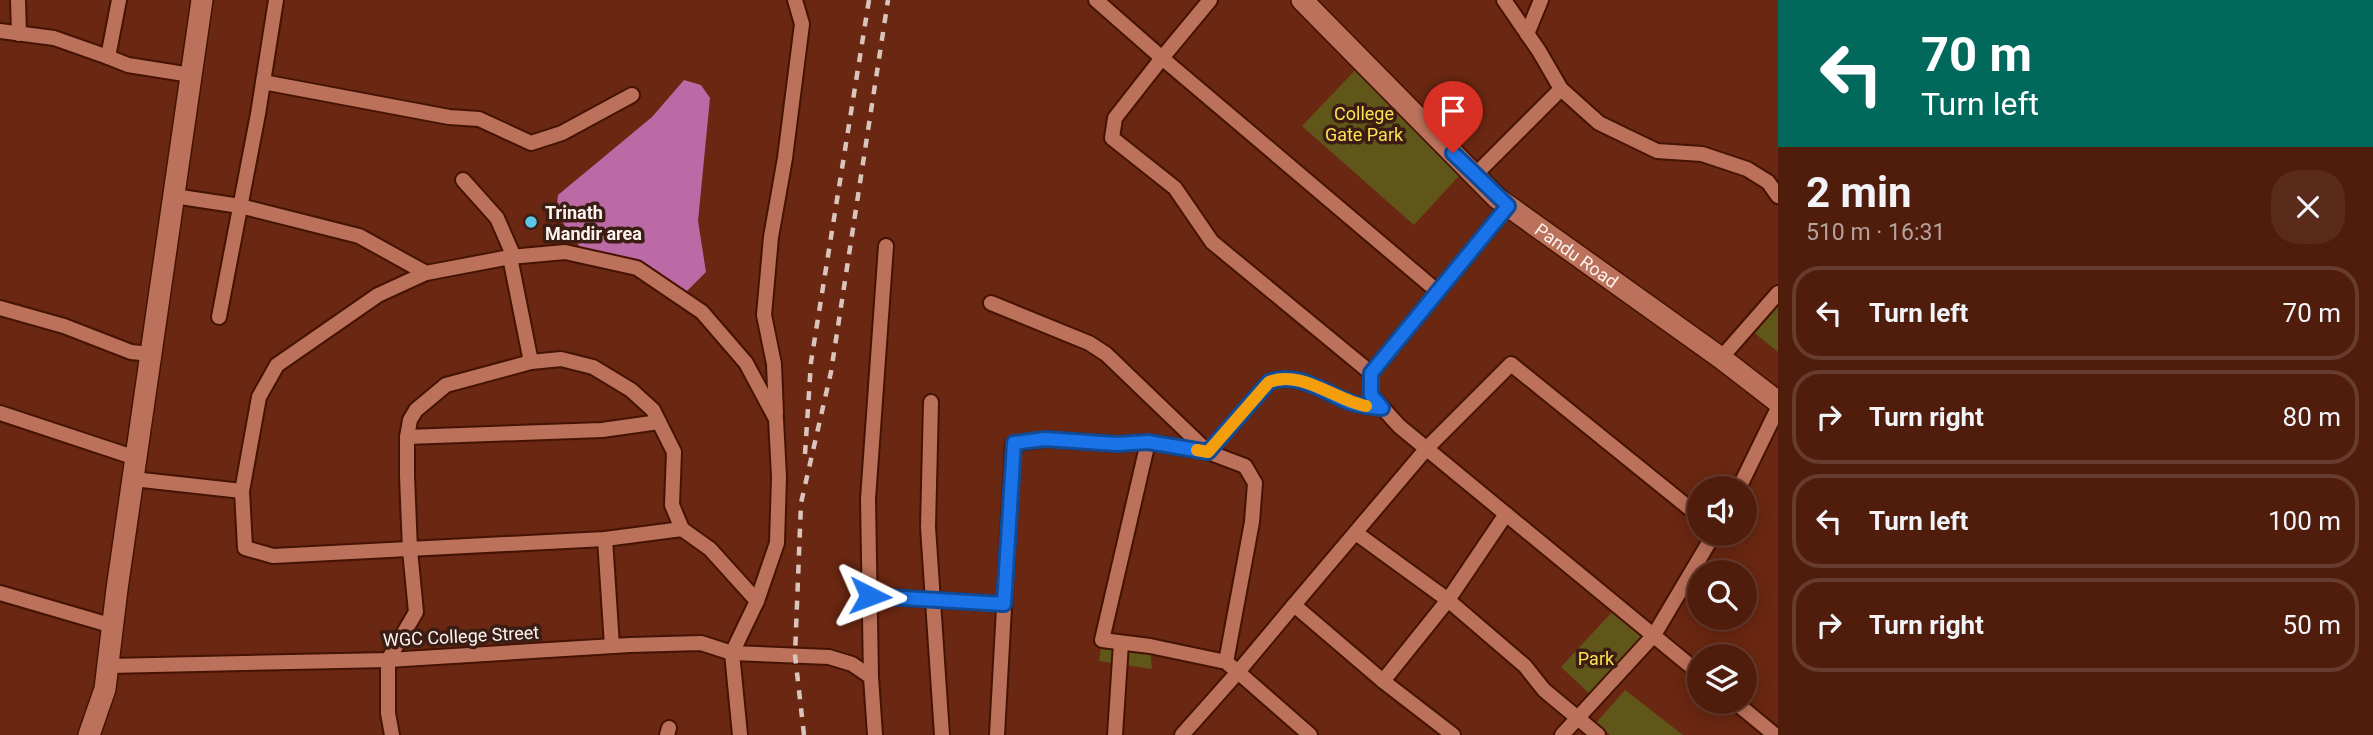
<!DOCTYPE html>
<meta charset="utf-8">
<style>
:root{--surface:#501d0d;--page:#5a2a1b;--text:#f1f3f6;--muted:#b4a29d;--line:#673b2e}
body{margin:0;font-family:Roboto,sans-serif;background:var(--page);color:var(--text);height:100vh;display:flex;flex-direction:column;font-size:26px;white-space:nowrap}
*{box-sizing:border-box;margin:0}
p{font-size:23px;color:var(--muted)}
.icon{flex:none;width:38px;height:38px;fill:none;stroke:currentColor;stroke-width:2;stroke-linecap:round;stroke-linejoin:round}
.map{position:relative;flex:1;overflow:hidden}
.drawer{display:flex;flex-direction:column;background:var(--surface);width:595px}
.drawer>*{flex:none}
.hud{background:#00695c;color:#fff;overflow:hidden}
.tools{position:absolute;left:1687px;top:476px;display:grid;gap:14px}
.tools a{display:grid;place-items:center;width:70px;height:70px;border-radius:50%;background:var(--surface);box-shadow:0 4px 18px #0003,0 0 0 2px var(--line);font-size:35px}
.pin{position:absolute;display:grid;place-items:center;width:60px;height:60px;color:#fff;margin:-72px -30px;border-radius:50% 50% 50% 0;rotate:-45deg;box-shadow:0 0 7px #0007}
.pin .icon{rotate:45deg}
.me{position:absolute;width:77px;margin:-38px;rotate:93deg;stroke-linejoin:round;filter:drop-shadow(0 0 5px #0008)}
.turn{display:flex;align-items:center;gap:24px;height:147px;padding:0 28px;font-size:32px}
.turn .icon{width:91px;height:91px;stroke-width:2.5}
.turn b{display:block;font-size:49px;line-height:60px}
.round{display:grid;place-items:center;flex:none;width:74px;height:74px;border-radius:28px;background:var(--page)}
.summary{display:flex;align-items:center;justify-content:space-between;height:119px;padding:0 28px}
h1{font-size:42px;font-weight:700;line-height:52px}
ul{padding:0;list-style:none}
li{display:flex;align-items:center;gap:21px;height:94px;margin:0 14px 10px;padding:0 14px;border:4px solid var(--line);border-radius:28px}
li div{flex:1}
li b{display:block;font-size:26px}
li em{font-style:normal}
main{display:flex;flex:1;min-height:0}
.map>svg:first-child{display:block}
.green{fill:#61561a}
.water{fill:#bc6aa5}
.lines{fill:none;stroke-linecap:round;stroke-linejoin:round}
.street-casing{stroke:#451303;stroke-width:18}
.secondary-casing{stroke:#451303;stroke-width:24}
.street{stroke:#bc715a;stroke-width:14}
.secondary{stroke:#bc715a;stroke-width:21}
.rail{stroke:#dac5bd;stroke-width:4.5;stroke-dasharray:9 9;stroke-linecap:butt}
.route-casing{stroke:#114b97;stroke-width:18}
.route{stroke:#1a73e8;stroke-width:12}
.slow{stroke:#f59e0b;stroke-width:12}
.poi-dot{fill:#5ac8e6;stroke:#3b1d13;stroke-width:2.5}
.labels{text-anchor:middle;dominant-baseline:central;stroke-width:7;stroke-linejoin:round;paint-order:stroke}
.park-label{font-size:18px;fill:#fce152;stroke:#3b1d13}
.poi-label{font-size:18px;font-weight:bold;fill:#fbf3f0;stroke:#3b1d13;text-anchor:start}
.street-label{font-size:18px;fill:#fbf3f0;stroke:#3b1d13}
</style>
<main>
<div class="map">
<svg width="1778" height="735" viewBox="0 0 1778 735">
<rect width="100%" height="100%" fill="#6a2711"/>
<!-- green -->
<g class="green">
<polygon points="1363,62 1467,167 1414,225 1302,126"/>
<polygon points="1778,297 1778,352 1747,327"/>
<polygon points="1613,611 1643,636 1590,694 1561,667"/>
<polygon points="1102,642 1150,648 1152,669 1099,661"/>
<polygon points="1625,690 1683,735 1610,735 1596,723"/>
</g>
<!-- water -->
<polygon class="water" points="684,80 701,85 710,98 698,221 706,272 686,292 637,268 582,250 556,213 558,195 652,117"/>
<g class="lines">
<!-- street casing -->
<g class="street-casing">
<g id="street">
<polyline points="18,0 19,34"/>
<polyline points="119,0 108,57 128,65 191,75"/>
<polyline points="1096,0 1162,58 1210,0"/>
<polyline points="1504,0 1539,51 1561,89 1599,123 1657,151 1702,154 1747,169 1768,182 1778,196"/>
<polyline points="0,31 54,38 108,57"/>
<polyline points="1527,34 1541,0"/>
<polyline points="263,82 449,117 479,119 531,143 562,133 632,95"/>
<polyline points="1475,175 1561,89"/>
<polyline points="463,180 497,218 514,257"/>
<polyline points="174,196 240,206 359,236 426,273 510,257 531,362 446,385 416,410 410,420 407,437 407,476 410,550 416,612 388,660 388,713 392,735"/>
<polyline points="510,257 565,252 637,268 702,312 746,363 776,419 779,477 777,543 757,601"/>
<polyline points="426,273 378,295 277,365 259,397 242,491 245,548 273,556 605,539 682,529"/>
<polyline points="1437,291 1162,58 1115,118 1112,138 1175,188 1212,242 1371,373 1371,395 1399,426 1699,673"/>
<path d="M991,303l98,40 17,11 102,98 61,-70c27,-11 55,10 80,20 10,4 22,5 34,6"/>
<polyline points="0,308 64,326 131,352 151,354"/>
<polyline points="219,317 258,114 276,0"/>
<polyline points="1721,358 1778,293"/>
<polyline points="531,362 561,359 593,367 631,390 653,410 674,452 672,505 682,529 710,549 757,601 732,653 740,735"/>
<polyline points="1371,373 1508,206"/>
<polyline points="931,402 928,527 942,735"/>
<polyline points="0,413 136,458"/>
<polyline points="776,414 774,364 764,315 771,237 785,158 802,24 795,0"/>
<polyline points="407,437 602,430 659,422"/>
<polyline points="133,479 242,491"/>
<polyline points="1739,488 1778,408"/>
<polyline points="1356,533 1448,600 1525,666 1544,690 1598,735"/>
<polyline points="605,539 612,646"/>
<polyline points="0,593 113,626"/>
<polyline points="870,596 1004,604"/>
<polyline points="1294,605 1238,672 1310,735"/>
<polyline points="108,666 388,660 630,645 701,643 732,653 829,657 852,664 871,677 875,735"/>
<polyline points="871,677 868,499 886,246"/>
<polyline points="1383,681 1294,605 1427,448 1511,364 1699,516"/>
<polyline points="1735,702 1775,735"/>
<polyline points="667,735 669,728"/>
<polyline points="997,735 1013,444 1045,439 1117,444 1148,442"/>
<polyline points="1115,735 1121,643"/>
<polyline points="1182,735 1238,672 1226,662 1150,646 1102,640 1148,442 1208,452 1245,466 1255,483 1252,522 1226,662"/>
<polyline points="1453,735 1383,681 1448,600 1506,514"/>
<polyline points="1562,735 1654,635 1714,534"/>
</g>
</g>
<!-- secondary casing -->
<g class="secondary-casing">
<g id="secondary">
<path id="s1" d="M1302,0l195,198 224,160 57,44"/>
<polyline points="89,735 105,689 117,589 202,0"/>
</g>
</g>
<!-- street -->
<use href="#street" class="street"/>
<!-- secondary -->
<use href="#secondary" class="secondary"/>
<!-- rail -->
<g class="rail">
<polyline points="805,454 811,362 869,0"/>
<polyline points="804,735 795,655 801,503 831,372 888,0"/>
</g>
</g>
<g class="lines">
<!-- route casing -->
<g class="route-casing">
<path id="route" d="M870,596l134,8 10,-161 31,-4 72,5 31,-2 60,10 61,-70c28,-11 55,10 80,20 10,4 22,5 33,6l-11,-13v-22l137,-167 -55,-53"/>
</g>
<!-- route -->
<use href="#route" class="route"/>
<!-- slow -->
<path class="slow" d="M1197,450l11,2 61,-70c32,-13 66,18 97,24"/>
</g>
<!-- markers -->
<circle class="poi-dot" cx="531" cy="222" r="7"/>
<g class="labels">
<!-- park labels -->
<g class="park-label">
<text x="1364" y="113">College<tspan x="1364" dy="21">Gate Park</tspan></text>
<text x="1596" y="658">Park</text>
</g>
<!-- poi labels -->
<g class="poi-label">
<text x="545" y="212">Trinath<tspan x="545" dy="21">Mandir area</tspan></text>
</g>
<!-- street labels -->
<g class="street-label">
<text stroke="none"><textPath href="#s1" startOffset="376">Pandu Road</textPath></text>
<text transform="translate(461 636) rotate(-3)">WGC College Street</text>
</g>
</g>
</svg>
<div class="tools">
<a><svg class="icon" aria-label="sound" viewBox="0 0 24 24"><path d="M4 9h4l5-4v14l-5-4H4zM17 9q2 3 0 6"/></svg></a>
<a><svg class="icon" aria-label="search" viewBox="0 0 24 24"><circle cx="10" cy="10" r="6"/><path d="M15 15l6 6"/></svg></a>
<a><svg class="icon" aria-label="layers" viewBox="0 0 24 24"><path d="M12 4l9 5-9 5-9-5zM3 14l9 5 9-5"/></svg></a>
</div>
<div class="pin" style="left:1453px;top:153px;background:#d93025"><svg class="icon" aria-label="arrive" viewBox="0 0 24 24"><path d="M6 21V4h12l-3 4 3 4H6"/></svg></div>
<svg class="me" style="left:870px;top:596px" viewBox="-20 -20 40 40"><path d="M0-17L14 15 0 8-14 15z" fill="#1a73e8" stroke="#fff" stroke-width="4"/></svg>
</div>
<section class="drawer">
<div class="hud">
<div class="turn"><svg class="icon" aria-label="left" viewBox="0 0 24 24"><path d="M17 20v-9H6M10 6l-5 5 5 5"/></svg><div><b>70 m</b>Turn left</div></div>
</div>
<div class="summary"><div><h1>2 min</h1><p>510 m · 16:31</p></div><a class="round"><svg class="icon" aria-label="close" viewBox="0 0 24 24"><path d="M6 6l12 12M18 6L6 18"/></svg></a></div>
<ul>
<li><svg class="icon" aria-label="left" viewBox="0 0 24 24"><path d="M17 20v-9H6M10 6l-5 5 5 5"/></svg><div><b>Turn left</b></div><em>70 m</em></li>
<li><svg class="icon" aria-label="right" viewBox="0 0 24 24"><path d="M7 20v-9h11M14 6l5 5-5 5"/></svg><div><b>Turn right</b></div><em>80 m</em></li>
<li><svg class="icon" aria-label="left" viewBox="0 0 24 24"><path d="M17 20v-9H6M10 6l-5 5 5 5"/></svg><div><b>Turn left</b></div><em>100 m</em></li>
<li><svg class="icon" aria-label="right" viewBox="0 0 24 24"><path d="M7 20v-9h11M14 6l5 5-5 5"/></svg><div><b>Turn right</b></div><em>50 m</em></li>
</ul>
</section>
</main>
